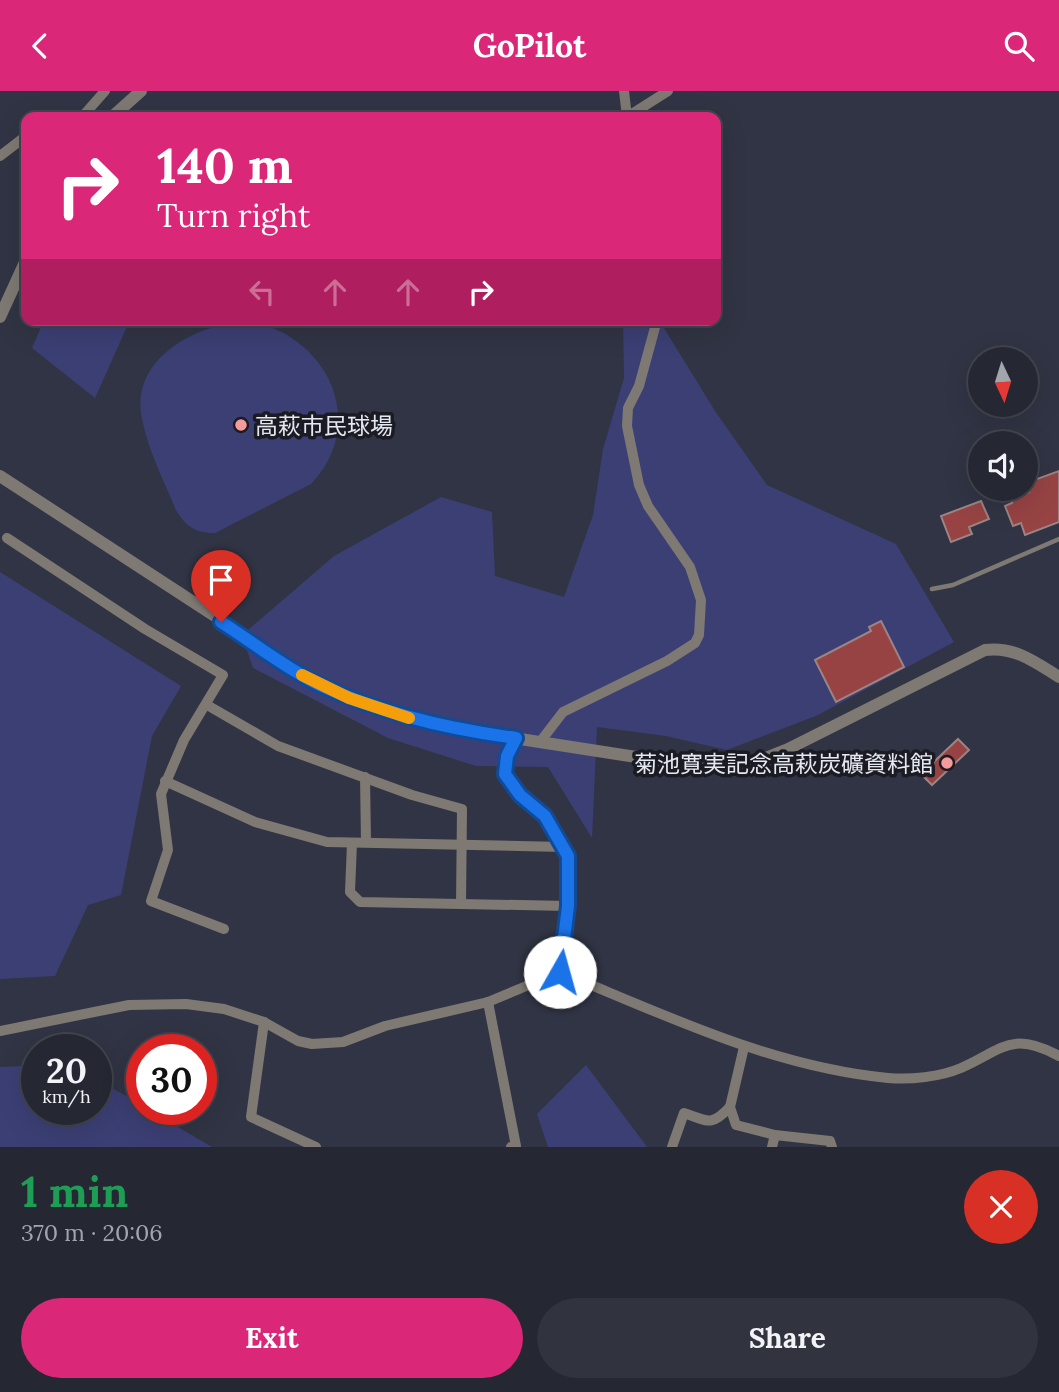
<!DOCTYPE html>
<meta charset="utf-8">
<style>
:root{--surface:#252733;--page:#31333f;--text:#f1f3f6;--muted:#a3a5ac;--line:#42444e;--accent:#db2777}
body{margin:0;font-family:Lora,"Noto Sans JP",serif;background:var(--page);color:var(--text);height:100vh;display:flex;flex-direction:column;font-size:26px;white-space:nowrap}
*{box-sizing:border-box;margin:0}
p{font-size:23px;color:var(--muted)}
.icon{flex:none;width:38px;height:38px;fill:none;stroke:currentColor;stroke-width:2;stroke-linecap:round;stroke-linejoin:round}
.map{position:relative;height:1056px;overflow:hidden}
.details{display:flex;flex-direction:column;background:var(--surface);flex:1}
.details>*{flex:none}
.hud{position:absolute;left:21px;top:21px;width:700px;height:214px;border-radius:14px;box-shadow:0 7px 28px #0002,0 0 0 2px var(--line);background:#db2777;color:#fff;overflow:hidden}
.needle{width:46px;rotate:176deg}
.buttons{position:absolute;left:968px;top:256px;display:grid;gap:14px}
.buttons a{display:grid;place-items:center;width:70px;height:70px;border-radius:50%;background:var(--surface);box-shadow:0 7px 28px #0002,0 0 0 2px var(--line);font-size:35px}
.speed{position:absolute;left:21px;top:943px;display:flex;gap:14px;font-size:35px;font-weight:700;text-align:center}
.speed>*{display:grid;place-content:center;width:91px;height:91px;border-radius:50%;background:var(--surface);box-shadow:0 7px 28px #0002,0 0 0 2px var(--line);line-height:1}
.speed small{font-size:18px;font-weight:400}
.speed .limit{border:10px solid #d22;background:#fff;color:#111}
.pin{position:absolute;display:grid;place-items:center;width:60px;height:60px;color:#fff;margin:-72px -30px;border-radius:50% 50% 50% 0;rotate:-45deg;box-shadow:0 0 7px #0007}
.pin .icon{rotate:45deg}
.me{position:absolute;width:77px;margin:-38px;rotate:7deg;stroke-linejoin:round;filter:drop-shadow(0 0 5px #0008)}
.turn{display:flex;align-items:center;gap:24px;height:147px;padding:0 21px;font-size:32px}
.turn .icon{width:91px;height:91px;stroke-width:2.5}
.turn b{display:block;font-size:49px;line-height:60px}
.lanes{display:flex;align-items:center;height:66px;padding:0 21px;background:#0003;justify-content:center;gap:35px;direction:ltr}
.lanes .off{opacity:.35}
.round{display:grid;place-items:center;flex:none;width:74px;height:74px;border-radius:37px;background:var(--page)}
.overview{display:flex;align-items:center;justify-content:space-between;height:119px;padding:0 21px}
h1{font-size:42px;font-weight:700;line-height:52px;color:#1e9e55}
.cta{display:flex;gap:14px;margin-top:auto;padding:14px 21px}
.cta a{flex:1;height:80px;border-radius:42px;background:var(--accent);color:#fff;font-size:28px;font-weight:700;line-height:80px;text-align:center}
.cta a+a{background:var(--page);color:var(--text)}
header{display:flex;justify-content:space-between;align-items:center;height:91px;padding:0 21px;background:var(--accent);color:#fff;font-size:32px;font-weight:700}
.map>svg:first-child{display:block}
.green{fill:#3c3f74}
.building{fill:#974344;stroke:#9b8483;stroke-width:2}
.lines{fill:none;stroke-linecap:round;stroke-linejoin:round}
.service{stroke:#7e7972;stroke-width:4.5}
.minor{stroke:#7e7972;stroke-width:10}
.tertiary{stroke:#7e7972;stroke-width:12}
.route-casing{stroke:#114b97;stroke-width:18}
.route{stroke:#1a73e8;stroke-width:12}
.slow{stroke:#f59e0b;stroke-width:12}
.poi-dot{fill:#f59b9b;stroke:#1b1c23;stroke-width:2.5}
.labels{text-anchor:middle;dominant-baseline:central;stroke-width:7;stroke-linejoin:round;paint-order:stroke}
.poi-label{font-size:23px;fill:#e5e7f1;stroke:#1b1c23;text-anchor:start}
</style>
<header><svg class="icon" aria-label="back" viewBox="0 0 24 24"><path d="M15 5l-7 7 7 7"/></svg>GoPilot<svg class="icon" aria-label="search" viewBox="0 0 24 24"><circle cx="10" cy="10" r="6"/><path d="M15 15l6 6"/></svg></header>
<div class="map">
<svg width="1059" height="1056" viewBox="0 0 1059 1056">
<rect width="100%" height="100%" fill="#313444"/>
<!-- green -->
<g class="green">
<polygon points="44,229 130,229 95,307 32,257"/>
<polygon points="623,229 659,229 715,320 767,394 896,453 954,551 818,624 727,659 666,645 597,636 592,747 548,676 476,675 388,647 253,577 242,544 334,465 441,406 492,421 495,485 564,506 593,424 603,358 624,287"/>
<path d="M239,231c16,2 34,4 48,13 55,33 70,101 24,149l-96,49c-20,0 -30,-7 -39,-23 -12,-29 -28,-60 -34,-91 -12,-58 49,-92 97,-97z"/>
<polygon points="0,481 181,595 152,645 121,804 88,814 55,885 0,888"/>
<polygon points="586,974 647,1056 548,1056 537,1023"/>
<polygon points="25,975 37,978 37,1018 96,1018 96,993 112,997 142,1014 142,1018 149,1019 212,1056 0,1056 0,976"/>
</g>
<!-- building -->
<g class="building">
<polygon points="1059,380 1059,431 1025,444 1021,432 1013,435 1005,415 1012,412 1011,408 1029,401 1026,392"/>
<polygon points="981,410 989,428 969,436 972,443 951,451 941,425"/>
<polygon points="881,530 904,576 836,611 815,569 871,540 869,536"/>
<polygon points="958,648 969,659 932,694 921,683"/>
</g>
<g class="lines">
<!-- service -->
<polyline class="service" points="932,498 953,494 1059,448"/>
<!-- minor -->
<g class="minor">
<polyline points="624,0 627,26 668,0"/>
<polyline points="82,26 105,0"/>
<polyline points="0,65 26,45"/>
<polyline points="7,447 145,538 223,584 184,649 161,703 168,759 151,810 224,838"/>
<polyline points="207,614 278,655 412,704 462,718 461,813"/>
<polyline points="516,647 507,665 505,683 520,704 545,725 568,765 568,815 560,881"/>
<polyline points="540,651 563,621 667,570 695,552 699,544 701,509 690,476 648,415 639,394 627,335 628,317 639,295 657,229"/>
<polyline points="365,686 366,751"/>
<polyline points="165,690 255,731 327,751 564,756"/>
<polyline points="352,752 350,801 360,811 568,815"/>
<polyline points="488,911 516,1055 511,1056"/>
<polyline points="264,931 251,1026 316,1056"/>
<path d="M0,940l129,-26 57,-1 38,5 40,13 34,19 14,3 31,-2 42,-16 103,-24 72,-30c105,43 212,95 328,106 22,2 52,-1 73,-10 41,-18 50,-38 98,-12"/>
<polyline points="744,956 730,1016 736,1034 775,1044 830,1050 832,1056"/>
<path d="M672,1056l12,-34c24,8 27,14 46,-6"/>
<polyline points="772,1056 775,1044"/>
</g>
<!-- tertiary -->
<g class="tertiary">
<polyline points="112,26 141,0"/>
<polyline points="0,226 26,169"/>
<path d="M0,385l319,208 67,27 82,20 226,35 49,1 45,-18 197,-99c29,-4 50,12 74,27"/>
</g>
</g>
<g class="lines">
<!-- route casing -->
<g class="route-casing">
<path id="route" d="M221,531c33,21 64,46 99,63 62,29 128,44 196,53l-9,18 -2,18 15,21 25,21 23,40v50l-8,66"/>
</g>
<!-- route -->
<use href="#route" class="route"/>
<!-- slow -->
<polyline class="slow" points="302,584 349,607 409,627"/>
</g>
<!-- markers -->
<g class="poi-dot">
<circle cx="241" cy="334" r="7"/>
<circle cx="947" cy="672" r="7"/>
</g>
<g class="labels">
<!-- poi labels -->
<g class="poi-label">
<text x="255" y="334">高萩市民球場</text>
<text x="933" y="672" text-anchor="end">菊池寛実記念高萩炭礦資料館</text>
</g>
</g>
</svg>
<div class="buttons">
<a><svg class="needle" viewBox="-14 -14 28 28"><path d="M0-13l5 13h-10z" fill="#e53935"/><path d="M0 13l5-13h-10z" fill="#a3a5ac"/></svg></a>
<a><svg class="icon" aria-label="sound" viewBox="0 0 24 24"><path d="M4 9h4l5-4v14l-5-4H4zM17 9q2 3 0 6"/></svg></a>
</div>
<div class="speed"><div>20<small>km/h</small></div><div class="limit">30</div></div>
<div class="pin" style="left:221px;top:531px;background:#d93025"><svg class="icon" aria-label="arrive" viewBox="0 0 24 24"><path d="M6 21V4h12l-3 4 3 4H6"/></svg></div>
<svg class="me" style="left:560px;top:881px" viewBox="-20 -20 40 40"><circle r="19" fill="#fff"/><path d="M0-13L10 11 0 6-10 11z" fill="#1a73e8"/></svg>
<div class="hud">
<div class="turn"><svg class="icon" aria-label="right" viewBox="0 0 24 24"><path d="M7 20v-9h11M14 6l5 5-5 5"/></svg><div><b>140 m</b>Turn right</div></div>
<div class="lanes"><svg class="icon off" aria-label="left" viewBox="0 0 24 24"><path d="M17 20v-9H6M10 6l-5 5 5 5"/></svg><svg class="icon off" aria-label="ahead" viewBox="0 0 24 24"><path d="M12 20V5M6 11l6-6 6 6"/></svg><svg class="icon off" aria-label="ahead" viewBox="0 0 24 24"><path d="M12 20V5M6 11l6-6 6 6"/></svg><svg class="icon" aria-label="right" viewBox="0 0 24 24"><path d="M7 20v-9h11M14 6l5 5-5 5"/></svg></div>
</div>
</div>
<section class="details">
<div class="overview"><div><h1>1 min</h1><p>370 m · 20:06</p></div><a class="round" style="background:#d93025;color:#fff"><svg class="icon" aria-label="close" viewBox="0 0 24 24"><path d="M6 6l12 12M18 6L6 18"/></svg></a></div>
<div class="cta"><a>Exit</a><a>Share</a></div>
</section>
